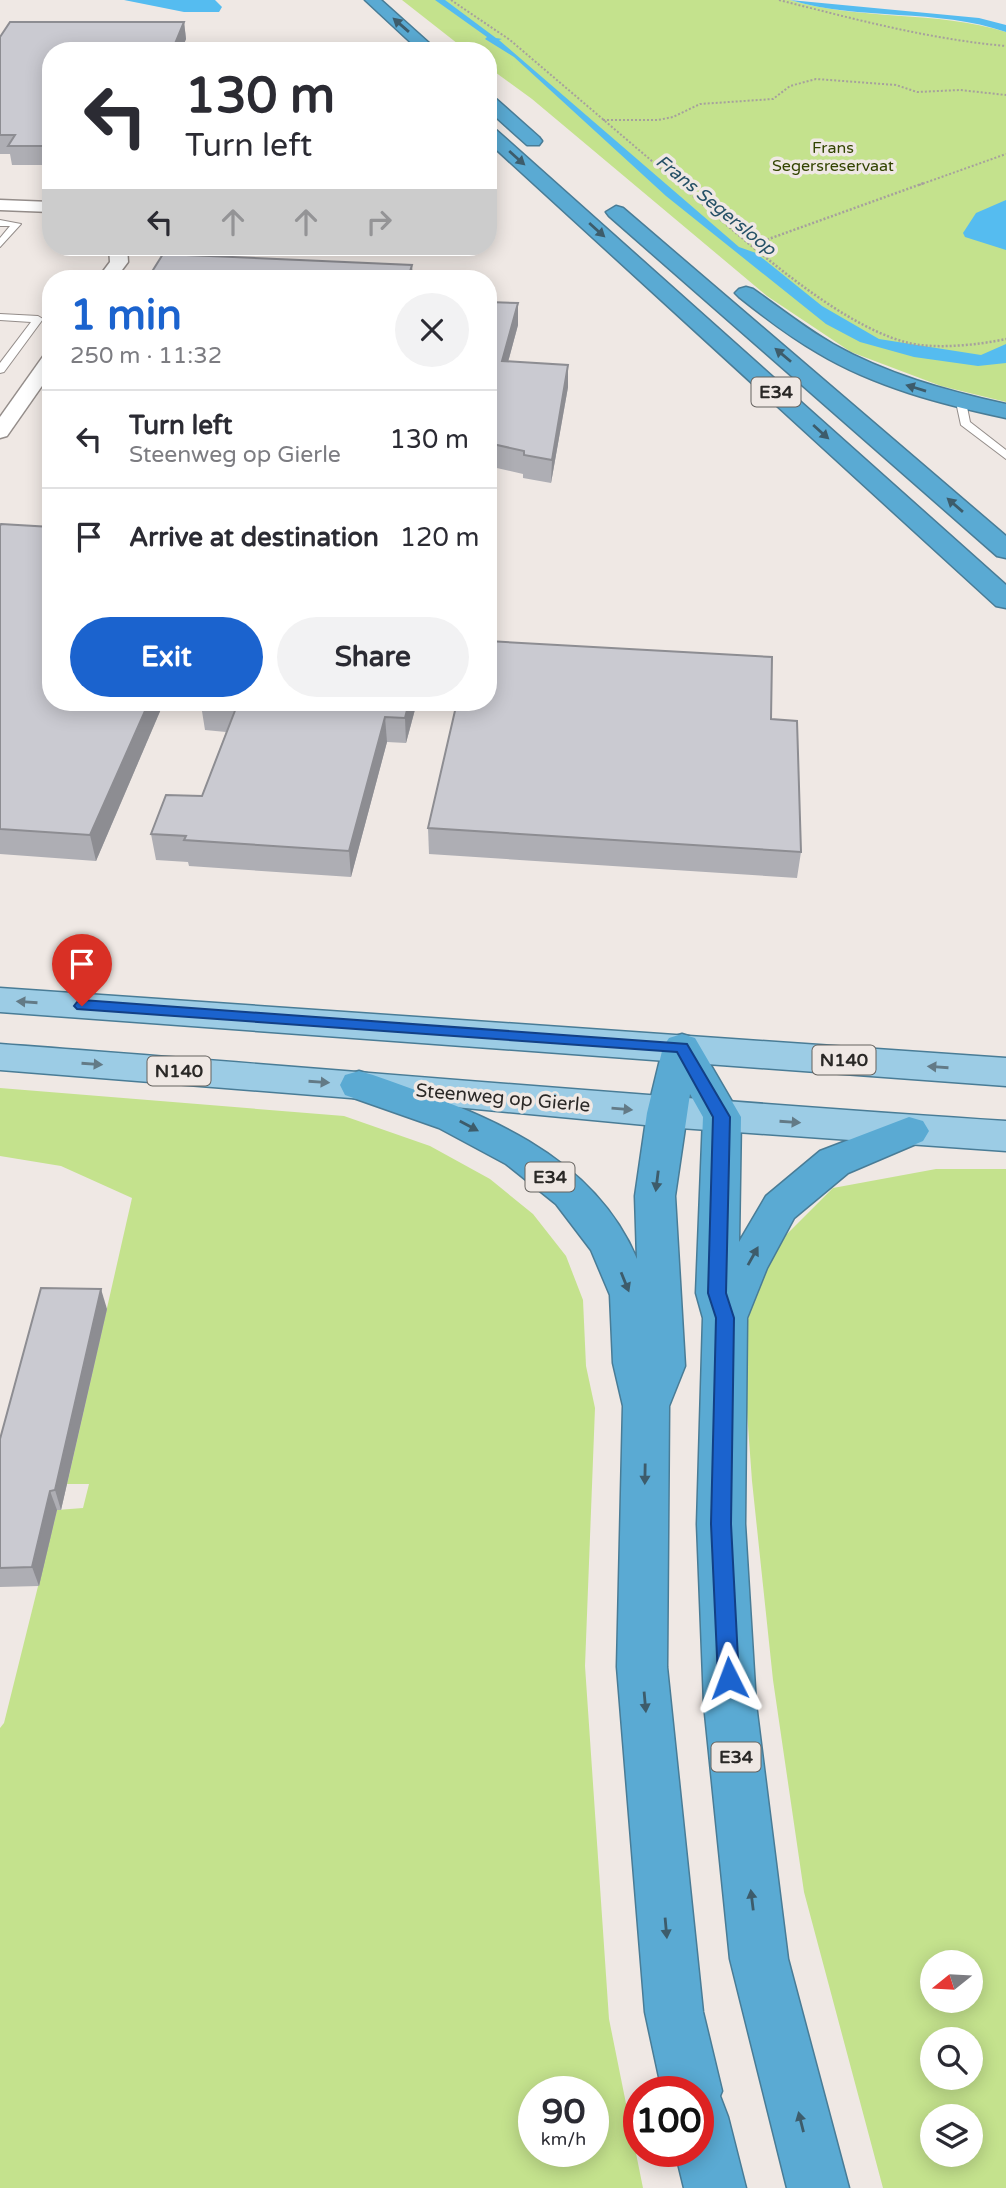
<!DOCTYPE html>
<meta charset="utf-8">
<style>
:root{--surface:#fff;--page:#f2f2f3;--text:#2b2b33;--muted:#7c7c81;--line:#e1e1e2;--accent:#1b63ce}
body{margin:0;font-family:"Varela Round",sans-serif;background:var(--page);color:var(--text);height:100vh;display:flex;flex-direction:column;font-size:26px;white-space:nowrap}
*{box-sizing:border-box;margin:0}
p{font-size:23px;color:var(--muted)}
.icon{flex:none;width:38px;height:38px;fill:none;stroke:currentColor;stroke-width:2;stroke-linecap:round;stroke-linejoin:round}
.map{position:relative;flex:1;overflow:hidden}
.panel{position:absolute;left:42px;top:270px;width:455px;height:441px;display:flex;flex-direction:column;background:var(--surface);border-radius:28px;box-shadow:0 4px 18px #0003}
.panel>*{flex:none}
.banner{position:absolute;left:42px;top:42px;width:455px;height:214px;border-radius:28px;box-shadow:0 4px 18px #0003;background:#fff;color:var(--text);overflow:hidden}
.needle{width:46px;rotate:252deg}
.fabs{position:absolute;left:920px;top:1950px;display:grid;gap:14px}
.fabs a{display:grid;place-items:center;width:63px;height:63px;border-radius:50%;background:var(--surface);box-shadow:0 4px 18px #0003;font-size:35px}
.speed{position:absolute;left:518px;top:2076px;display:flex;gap:14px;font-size:35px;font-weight:700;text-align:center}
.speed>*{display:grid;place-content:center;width:91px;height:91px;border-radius:50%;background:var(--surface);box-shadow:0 4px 18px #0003;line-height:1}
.speed small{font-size:18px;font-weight:400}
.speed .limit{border:10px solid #d22;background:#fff;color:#111}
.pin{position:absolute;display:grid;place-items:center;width:60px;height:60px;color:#fff;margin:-72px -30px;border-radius:50% 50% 50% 0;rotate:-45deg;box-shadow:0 0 7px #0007}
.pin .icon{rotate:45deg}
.me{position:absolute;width:77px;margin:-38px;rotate:357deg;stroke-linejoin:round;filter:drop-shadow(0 0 5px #0008)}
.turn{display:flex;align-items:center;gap:24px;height:147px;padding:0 28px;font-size:32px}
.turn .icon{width:91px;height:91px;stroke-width:2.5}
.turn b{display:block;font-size:49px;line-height:60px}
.lanes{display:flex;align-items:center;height:66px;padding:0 28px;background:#0003;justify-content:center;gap:35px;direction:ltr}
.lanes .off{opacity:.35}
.round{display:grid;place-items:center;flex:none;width:74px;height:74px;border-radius:37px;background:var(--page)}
.head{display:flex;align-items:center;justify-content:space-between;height:119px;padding:0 28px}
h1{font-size:42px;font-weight:700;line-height:52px;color:var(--accent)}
.cta{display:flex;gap:14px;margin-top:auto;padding:14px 28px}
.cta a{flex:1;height:80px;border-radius:42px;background:var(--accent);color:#fff;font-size:28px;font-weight:700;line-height:80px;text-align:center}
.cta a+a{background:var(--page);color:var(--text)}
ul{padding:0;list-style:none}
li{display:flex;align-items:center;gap:21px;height:98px;padding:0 28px;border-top:2px solid var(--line)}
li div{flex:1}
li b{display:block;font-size:26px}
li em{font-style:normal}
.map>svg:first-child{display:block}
.green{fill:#c4e28d;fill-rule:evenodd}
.water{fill:#55bcf0}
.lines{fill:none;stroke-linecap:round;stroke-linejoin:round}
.service-casing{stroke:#948d8a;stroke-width:2}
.minor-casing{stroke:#948d8a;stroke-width:3}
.primary-casing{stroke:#497c96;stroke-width:3}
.motorway-casing{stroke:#497c96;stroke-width:3}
.path-far1{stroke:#a6a09d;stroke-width:2;stroke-dasharray:2 2;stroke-linecap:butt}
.path{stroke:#a6a09d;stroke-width:2.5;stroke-dasharray:2 2;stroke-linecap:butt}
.service{fill:#fff;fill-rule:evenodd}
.minor{fill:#fff;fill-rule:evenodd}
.primary{fill:#9ccce5;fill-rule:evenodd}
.motorway{fill:#5aaad3;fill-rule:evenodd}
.wall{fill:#aeaeb4}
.shaded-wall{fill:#8d8d92}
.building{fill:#cacad1;stroke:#8d8d92;stroke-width:2}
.oneway{fill:#3d5c6b}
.oneway2{fill:#637a86}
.route{fill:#1b63ce;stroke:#124086;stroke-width:2}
.labels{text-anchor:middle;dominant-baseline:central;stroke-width:7;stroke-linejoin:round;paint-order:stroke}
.far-park-label{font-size:16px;fill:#324400;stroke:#efe8e4}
.far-water-label{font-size:18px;font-style:italic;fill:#265167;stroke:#efe8e4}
.shield{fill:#efe8e4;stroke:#65625f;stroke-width:2}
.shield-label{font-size:18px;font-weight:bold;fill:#2a2826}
.street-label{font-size:19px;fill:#2a2826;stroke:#efe8e4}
</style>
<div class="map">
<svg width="1006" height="2188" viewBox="0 0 1006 2188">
<rect width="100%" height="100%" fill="#efe8e4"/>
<!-- green -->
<g class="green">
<path d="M402,0h388c70,21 146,10 216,32v370l-65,-16 -90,-34 -84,-56 -235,-197 -44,-32v-16h-21z"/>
<path d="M0,1088l344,28 86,30 60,33 43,35 33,42 17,44 3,66 9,42 -10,258 24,353 34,169h-643v-460l4,-5 53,-213 26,-2 6,-24h-22l65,-286 -71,-32 -61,-10zM534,2091h59v60h-59z"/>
<path d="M936,1169h70v1019h-123l-79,-296 -31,-212 -21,-199 -10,-138 22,-86 69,-69zM933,1962h38v38h-38zM933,2039h38v38h-38zM933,2116h38v38h-38z"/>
</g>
<!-- water -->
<g class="water">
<polygon points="124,0 215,0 222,7 219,12 184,12"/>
<polygon points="435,0 445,0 496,38 502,39 499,40 739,247 756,253 822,306 879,339 981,355 1006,344 1006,363 978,366 914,357 860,342 826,324 666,196 514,57 485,39 487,37"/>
<path d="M790,0l189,18 27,7v7c-69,-24 -146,-11 -216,-32z"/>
<polygon points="1006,200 1006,250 965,237 963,233 976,213"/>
</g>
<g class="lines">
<!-- service casing -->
<g class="service-casing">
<g id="service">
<polygon points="0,220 21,224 0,247 0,238 10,226 0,226"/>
<polygon points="0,314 38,316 43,319 4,372 0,373 0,363 31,322 0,320"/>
<polygon points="961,399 966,402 970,422 1006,450 1006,459 961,425 956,402"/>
</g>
</g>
<!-- minor casing -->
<g class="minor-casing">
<g id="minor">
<polygon points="0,200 51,202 51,212 0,210"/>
<polygon points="109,247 127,247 128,262 116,278 98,278 110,262"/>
<polygon points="51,353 51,373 7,436 0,438 0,417 44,355"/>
</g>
</g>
<!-- primary casing -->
<g class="primary-casing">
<g id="primary">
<polygon points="0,988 1006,1058 1006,1086 0,1012"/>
<path d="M0,1044c335,25 670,55 1006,77v30l-340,-24 -253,-24 -413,-33z"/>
</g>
</g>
<!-- motorway casing -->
<g class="motorway-casing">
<g id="motorway">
<polygon points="365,0 381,0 438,51 420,51"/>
<polygon points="488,96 494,97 539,137 542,141 539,145 527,145 488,110"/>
<polygon points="488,127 494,128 1006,585 1006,608 996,606 488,142"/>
<polygon points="616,206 623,208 1006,536 1006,558 997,556 609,216 606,212"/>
<path d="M746,287l7,2c27,19 52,39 80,55 53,30 114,47 173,60v14c-65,-14 -131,-31 -188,-65 -28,-16 -54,-36 -79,-56l-4,-4 4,-4z"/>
<path d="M682,1034l13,4 46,79 -2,125 27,-46 54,-45 89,-34 14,4 6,10 -6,10 -75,32 -54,45 -27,50 -20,50 -2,206 11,180 32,255 61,229h-62l-57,-229 -26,-255 -7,-180 6,-206 -7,-25 7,-176 -13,-23 -15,102 10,170 -16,40 -2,261 36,345 19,79 -2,5 8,21 18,71h-62l-9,-37h23v-60h-36l-17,-79 -28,-345 6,-261 -10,-43 -3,-68 -19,-45 -35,-46 -50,-40 -67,-36 -94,-33 -5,-10 5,-10 14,-4 14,4c102,36 218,75 264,184l-2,-63 12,-83 16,-66 6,-9z"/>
</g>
</g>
<!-- path-far1 -->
<g class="path-far1">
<polyline points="451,0 510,40 680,185"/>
<path d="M779,0c75,19 149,39 227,46"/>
<polyline points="603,120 658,120 673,117 700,104 773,99 790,86 816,79 896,85 917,92 960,90 1006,95"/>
<polyline points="919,185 1006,154"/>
</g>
<!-- path -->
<g class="path">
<path d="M678,183c59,50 154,139 227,159 28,8 73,3 101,-3"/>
<polyline points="752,245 924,183"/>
</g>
<!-- service -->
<use href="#service" class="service"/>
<!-- minor -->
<use href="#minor" class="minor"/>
<!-- primary -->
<use href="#primary" class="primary"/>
<!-- motorway -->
<use href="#motorway" class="motorway"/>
</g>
<!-- wall -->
<g class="wall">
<polygon points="184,22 186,39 181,51 51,51 51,165 12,165 10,154 0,154 0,37"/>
<polygon points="488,302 518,325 508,362 568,387 551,483 523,478 523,474 488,466"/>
<polygon points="0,526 164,702 96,861 0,854"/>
<polygon points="202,702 417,702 406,743 387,742 351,877 189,866 188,862 156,860 151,834 202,796 226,732 205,730 201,705"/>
<polygon points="488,702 771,719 801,852 797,878 429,854 428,828"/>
<polygon points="107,1309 61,1510 57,1510 39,1586 0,1587 0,1439"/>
</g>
<!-- shaded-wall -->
<g class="shaded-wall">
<polygon points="184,22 186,39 181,51 172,51"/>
<polygon points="412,265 413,278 408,278"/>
<polygon points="518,303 518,325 502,384 502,361"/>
<polygon points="568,365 568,387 551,483 552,460"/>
<polygon points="149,702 164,702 96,861 90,835"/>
<polygon points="409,702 417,702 406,743 405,718"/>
<polygon points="385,717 387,742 351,877 349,851"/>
<polygon points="101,1289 107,1309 61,1510 55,1490"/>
<polygon points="50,1491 57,1510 39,1586 32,1567"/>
</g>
<!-- building -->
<g class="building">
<polygon points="10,22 184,22 172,51 51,51 51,146 8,146 15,135 0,135 0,37"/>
<polygon points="163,254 412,265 408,278 148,278"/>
<polygon points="488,302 518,303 502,361 568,365 552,460 524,455 524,451 488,443"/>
<polygon points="1,524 51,527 51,702 149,702 90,835 0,829 0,526"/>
<polygon points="488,641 772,657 771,719 797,721 801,852 428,828 457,702 488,702"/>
<polygon points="202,702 409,702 405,718 385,717 349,851 184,840 186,836 151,834 166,795 202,796 236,708 201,705"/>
<polygon points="41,1288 101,1289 55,1490 50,1491 32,1567 0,1568 0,1439"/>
</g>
<!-- one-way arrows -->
<defs><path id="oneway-solid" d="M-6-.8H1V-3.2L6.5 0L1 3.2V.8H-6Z" transform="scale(1.75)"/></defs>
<g class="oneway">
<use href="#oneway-solid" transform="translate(401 25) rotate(-139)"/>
<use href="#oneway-solid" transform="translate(517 158) rotate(42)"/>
<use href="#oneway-solid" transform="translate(597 230) rotate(42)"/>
<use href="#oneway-solid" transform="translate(783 355) rotate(-140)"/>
<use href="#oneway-solid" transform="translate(916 388) rotate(-163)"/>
<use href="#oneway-solid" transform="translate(821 432) rotate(42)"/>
<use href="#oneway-solid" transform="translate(955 505) rotate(-139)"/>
<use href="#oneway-solid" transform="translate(469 1126) rotate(28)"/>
<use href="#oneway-solid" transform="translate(657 1181) rotate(97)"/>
<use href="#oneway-solid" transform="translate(753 1256) rotate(-61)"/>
<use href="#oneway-solid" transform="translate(625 1282) rotate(68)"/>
<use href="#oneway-solid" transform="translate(645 1474) rotate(91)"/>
<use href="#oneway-solid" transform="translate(645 1702) rotate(85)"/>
<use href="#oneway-solid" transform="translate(752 1900) rotate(-97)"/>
<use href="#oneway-solid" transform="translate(666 1928) rotate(85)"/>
<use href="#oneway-solid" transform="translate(801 2122) rotate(-104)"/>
</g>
<g class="oneway2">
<use href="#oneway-solid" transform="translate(27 1002) rotate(-176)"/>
<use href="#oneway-solid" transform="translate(92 1064) rotate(4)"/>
<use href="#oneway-solid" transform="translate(938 1067) rotate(-176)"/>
<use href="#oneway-solid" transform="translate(319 1082) rotate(4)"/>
<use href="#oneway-solid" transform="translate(622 1109) rotate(5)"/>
<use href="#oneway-solid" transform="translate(790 1122) rotate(4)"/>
</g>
<!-- route -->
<polygon class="route" points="82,1000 687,1044 730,1117 726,1293 734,1318 731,1524 739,1678 736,1685 729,1688 721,1685 718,1678 711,1524 716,1318 708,1293 713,1117 677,1052 77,1009 74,1006 77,1002"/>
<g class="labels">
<!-- far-park labels -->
<g class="far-park-label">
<text x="833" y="148">Frans<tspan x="833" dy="18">Segersreservaat</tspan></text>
</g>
<!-- far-water labels -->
<g class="far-water-label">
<text transform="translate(716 205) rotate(39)">Frans Segersloop</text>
</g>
<!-- shield labels -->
<g class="shield">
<rect x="751.5" y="377.5" width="49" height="29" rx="5"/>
<rect x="812.5" y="1045.5" width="63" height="29" rx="5"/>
<rect x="147.5" y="1056.5" width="63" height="29" rx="5"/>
<rect x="525.5" y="1162.5" width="49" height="29" rx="5"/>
<rect x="711.5" y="1742.5" width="49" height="29" rx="5"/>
</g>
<g class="shield-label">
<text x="776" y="392">E34</text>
<text x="844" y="1060">N140</text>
<text x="179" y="1071">N140</text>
<text x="550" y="1177">E34</text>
<text x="736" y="1757">E34</text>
</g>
<!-- street labels -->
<g class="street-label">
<text transform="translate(503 1098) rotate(5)">Steenweg op Gierle</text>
</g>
</g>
</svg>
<div class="fabs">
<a><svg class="needle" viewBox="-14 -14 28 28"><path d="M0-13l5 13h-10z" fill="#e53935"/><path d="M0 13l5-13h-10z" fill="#7c7c81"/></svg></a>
<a><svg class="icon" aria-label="search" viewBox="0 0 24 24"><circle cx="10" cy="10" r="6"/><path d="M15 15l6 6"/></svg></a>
<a><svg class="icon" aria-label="layers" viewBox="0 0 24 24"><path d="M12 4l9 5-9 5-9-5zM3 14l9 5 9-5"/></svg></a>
</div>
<div class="speed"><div>90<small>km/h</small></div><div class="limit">100</div></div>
<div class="pin" style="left:82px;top:1006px;background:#d93025"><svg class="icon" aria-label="arrive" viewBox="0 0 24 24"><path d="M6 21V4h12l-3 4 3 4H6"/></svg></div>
<svg class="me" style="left:729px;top:1678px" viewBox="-20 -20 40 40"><path d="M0-17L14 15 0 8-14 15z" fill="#1b63ce" stroke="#fff" stroke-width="4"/></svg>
<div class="banner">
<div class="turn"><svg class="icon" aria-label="left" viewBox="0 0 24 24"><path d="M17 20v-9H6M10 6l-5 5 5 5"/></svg><div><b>130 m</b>Turn left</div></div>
<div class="lanes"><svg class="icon" aria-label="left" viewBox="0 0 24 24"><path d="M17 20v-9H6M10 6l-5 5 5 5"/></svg><svg class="icon off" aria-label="ahead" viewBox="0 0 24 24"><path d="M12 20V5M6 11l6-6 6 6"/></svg><svg class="icon off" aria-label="ahead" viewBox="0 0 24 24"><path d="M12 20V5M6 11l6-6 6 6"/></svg><svg class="icon off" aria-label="right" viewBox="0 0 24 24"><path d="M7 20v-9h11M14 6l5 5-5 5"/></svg></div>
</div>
<section class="panel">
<div class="head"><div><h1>1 min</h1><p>250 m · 11:32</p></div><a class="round"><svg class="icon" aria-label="close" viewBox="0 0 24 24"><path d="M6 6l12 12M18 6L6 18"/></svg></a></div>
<ul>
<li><svg class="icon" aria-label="left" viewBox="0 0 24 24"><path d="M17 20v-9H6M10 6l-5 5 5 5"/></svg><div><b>Turn left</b><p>Steenweg op Gierle</p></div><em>130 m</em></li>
<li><svg class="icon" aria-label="arrive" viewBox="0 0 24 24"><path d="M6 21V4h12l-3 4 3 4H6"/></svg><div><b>Arrive at destination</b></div><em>120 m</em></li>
</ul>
<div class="cta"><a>Exit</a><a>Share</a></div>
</section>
</div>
